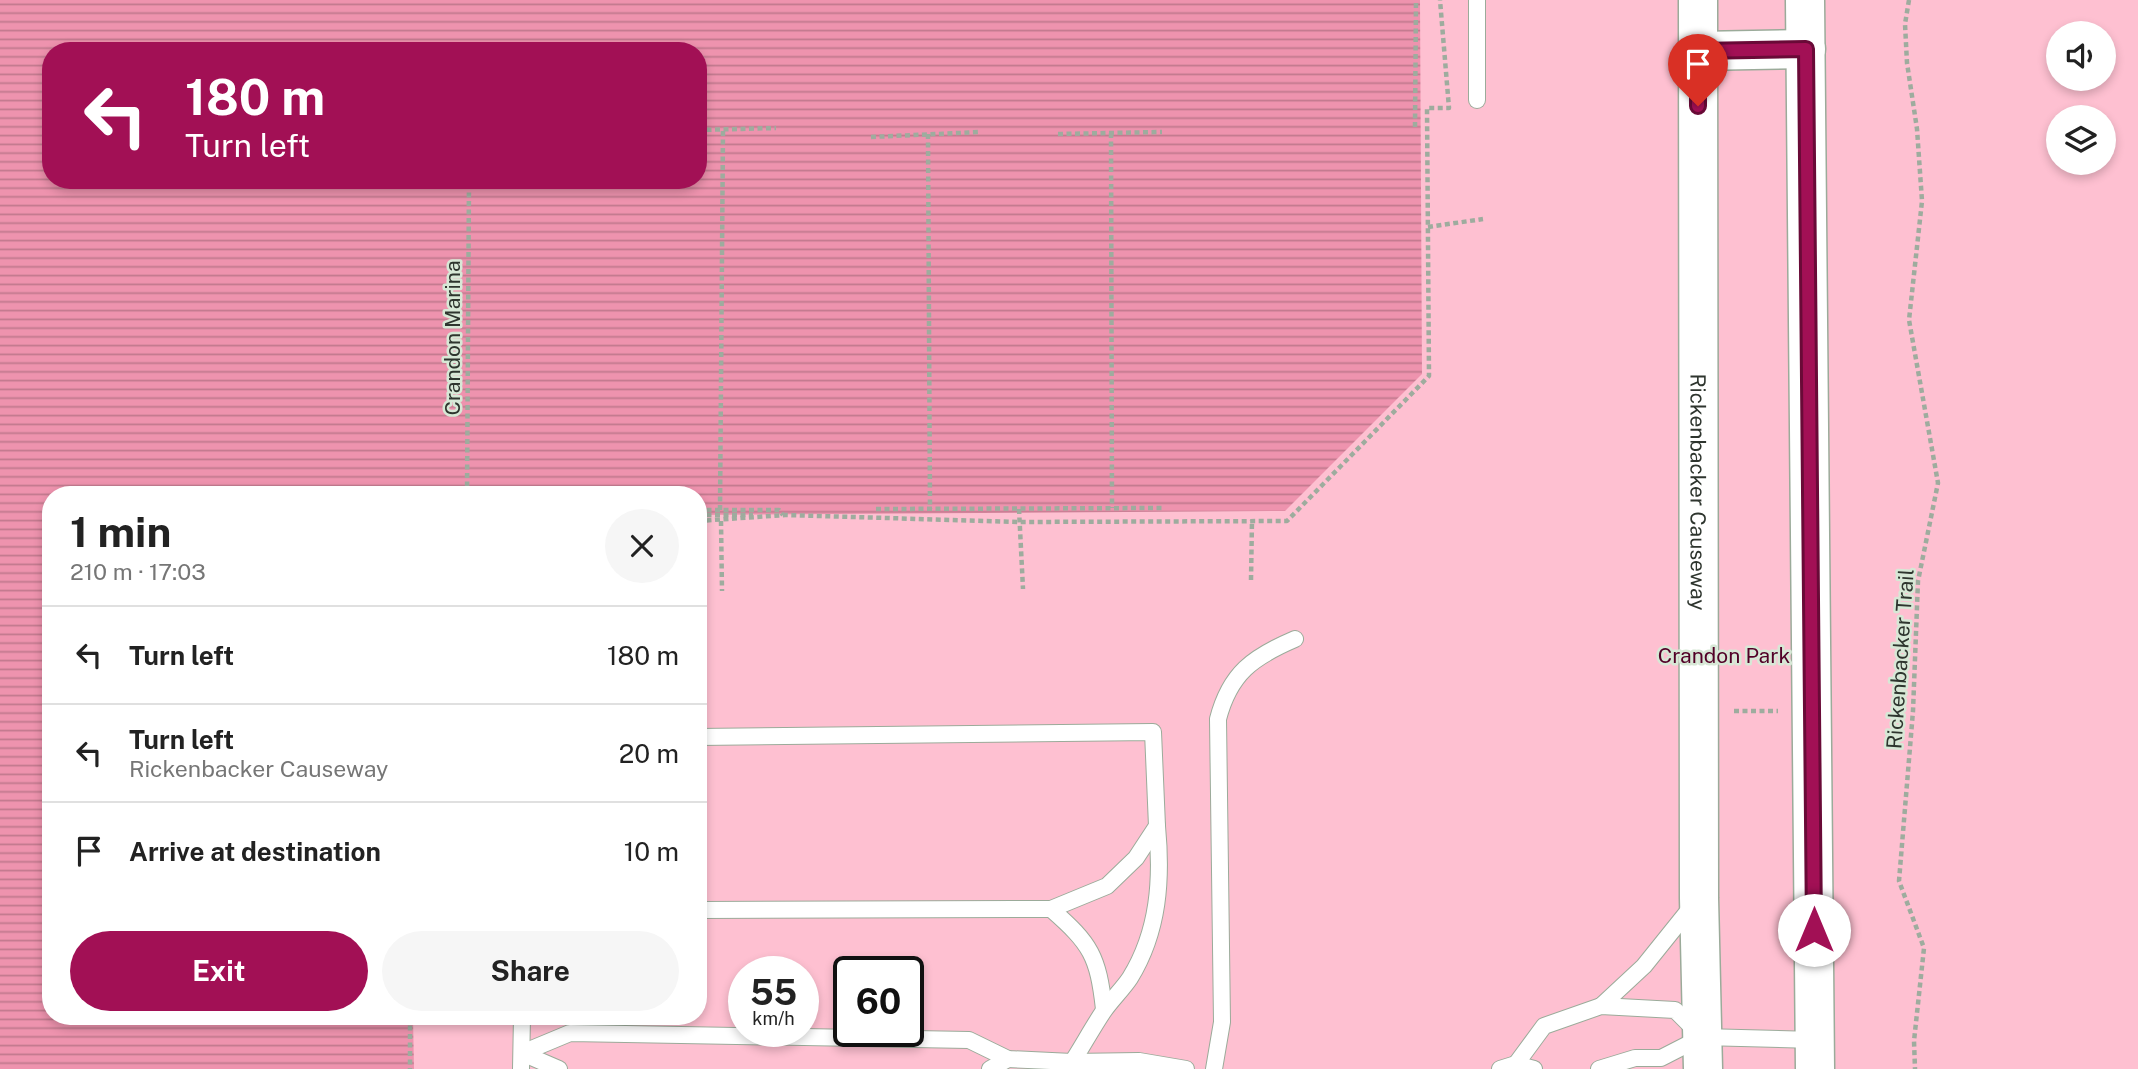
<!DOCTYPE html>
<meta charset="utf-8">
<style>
:root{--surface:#fff;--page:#f6f6f6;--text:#222;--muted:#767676;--line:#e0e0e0;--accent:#a21055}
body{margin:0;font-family:"Public Sans",sans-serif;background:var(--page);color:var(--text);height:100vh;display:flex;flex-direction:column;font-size:26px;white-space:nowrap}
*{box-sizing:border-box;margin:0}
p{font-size:23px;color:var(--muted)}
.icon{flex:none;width:38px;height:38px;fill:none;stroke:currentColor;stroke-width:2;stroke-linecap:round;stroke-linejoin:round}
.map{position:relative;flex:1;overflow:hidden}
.panel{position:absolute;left:42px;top:486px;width:665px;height:539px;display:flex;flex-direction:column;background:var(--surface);border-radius:28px;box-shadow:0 4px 10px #0003}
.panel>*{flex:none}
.hud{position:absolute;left:42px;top:42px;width:665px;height:147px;border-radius:28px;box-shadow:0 4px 10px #0003;background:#a21055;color:#fff;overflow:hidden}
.fabs{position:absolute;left:2046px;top:21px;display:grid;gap:14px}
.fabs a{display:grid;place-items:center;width:70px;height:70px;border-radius:50%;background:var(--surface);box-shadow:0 4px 10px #0003;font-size:35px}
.speed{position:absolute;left:728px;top:956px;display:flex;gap:14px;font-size:35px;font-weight:700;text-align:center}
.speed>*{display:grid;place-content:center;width:91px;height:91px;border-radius:50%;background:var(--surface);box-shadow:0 4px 10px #0003;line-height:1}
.speed small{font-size:18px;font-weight:400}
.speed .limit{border:4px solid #111;border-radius:10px;background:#fff;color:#111}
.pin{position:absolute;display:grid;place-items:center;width:60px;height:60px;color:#fff;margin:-72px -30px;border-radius:50% 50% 50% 0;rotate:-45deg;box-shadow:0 0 7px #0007}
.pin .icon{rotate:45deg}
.me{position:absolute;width:77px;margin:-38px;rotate:0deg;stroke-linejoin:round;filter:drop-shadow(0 0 5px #0008)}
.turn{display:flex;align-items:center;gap:24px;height:147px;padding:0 28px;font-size:32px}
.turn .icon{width:91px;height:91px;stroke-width:2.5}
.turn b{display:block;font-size:49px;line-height:60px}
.round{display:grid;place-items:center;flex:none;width:74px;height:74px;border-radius:37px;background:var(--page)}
.head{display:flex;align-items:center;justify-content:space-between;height:119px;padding:0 28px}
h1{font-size:42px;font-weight:700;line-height:52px}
.primary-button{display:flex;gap:14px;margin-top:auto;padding:14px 28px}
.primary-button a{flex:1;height:80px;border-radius:42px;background:var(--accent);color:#fff;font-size:28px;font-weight:700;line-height:80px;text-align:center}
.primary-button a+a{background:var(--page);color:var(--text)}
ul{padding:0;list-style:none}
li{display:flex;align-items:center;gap:21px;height:98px;padding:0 28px;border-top:2px solid var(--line)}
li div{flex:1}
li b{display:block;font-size:26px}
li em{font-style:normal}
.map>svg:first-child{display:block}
.park{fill:#fec0d1;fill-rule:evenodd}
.water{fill:url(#water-rules);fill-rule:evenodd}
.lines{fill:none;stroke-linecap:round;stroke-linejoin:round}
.service-casing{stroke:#9bab9a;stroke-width:18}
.primary-casing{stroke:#9bab9a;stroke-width:41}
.path{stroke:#9eac9e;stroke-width:4.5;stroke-dasharray:5 3.5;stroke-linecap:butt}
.service{stroke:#fff;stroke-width:16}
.primary{stroke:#fff;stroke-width:38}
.route-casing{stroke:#690a37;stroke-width:18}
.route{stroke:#a21055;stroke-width:12}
.labels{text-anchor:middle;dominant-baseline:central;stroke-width:5;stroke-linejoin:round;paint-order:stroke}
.street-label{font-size:21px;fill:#2e352e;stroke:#d7e8d6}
.park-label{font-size:21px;fill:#520027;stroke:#d7e8d6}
</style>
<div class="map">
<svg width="2138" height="1069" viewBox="0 0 2138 1069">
<defs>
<pattern id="water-rules" width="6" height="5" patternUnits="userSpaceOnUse" patternTransform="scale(1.75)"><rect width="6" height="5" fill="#ee93ae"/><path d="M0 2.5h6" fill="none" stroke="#c1798e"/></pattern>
</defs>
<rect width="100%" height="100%" fill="#d7e8d6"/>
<!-- park -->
<path class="park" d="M1419,0h719v1069h-1725l-1,-52h286v-503zM2058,33h46v46h-46zM2058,117h46v46h-46zM744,971h59v60h-59zM849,971h59v60h-59z"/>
<!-- water -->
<path class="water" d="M0,0h1420l2,374 -137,137 -587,4v-20h-647v522h362l1,52h-414zM51,51h647v129h-647z"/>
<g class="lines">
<!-- service casing -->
<g class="service-casing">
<g id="service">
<polyline points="1477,0 1477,100"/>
<polyline points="698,737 1153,732 1157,826 1136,858 1107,886 1051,909 698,910"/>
<path d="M1051,909c40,35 47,47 53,100"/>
<polyline points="1601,1006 1644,966 1693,905"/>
<polyline points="522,1053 570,1033 969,1040 1008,1059 1072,1062 1139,1061 1186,1069"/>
<polyline points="522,1053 559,1069"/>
<polyline points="1516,1064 1544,1026 1601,1006 1675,1010 1698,1033"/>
<path d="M1069,1067c12,-18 22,-37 34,-55 8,-12 19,-22 27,-34 29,-47 32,-99 27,-152"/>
<polyline points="521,1069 522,1017"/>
<polyline points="990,1069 1008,1059"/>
<path d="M1214,1069l8,-47 -4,-303c12,-46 35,-62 77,-80"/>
<polyline points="1500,1069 1516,1064 1534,1069"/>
<polyline points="1599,1069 1635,1058 1661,1058 1702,1037 1815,1040"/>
</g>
</g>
<!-- primary casing -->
<g class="primary-casing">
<g id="primary">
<path id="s1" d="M1698,0l1,898 4,171"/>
<polyline points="1805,0 1815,1069"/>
<polyline points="1698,51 1806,49"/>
</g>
</g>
<!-- path -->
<g class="path">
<polyline points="1909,0 1905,24 1907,63 1917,129 1922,201 1909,320 1938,483 1918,581 1913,711 1899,881 1924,948 1914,1041 1915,1069"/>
<polyline points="1415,127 1416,0"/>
<polyline points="698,130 776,128"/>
<polyline points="1111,133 1112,508"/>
<polyline points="928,134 930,509"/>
<polyline points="1058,134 1162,132"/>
<polyline points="871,137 980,132"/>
<polyline points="1428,227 1483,219"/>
<polyline points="467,495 469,180"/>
<polyline points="876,509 1162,508"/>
<polyline points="1019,509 1023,589"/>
<polyline points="698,510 779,510 783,515"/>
<polyline points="720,510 723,129"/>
<polyline points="698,515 753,515"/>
<polyline points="698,521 785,515 1020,522 1287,521 1429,376 1427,108 1449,108 1440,0"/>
<polyline points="721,521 722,591"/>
<polyline points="1251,580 1252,520"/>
<polyline points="1734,711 1778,711"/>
<polyline points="410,1017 410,1069"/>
</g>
<!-- service -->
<use href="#service" class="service"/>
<!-- primary -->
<use href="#primary" class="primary"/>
</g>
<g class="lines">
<!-- route casing -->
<g class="route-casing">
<polyline id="route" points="1698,106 1698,51 1806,49 1814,930"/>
</g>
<!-- route -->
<use href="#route" class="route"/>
</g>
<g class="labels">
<!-- street labels -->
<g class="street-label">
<text transform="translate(452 338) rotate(-90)">Crandon Marina</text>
<text stroke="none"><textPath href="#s1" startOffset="492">Rickenbacker Causeway</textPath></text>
<text transform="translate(1900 659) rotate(-86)">Rickenbacker Trail</text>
</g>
<!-- park labels -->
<g class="park-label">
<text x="1724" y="655">Crandon Park</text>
</g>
</g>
</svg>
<div class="fabs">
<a><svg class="icon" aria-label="sound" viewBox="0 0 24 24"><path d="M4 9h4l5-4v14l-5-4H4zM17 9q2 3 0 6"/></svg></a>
<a><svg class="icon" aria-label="layers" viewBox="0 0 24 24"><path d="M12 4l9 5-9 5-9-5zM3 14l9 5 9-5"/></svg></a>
</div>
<div class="speed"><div>55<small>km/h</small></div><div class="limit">60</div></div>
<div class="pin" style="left:1698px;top:106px;background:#d93025"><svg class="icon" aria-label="arrive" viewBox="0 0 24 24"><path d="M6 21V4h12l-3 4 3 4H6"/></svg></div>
<svg class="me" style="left:1814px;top:930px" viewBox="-20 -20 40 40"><circle r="19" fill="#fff"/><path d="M0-13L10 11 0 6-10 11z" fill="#a21055"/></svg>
<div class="hud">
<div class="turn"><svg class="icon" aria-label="left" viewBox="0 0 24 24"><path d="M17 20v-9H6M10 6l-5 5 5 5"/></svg><div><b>180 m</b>Turn left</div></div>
</div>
<section class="panel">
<div class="head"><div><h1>1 min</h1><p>210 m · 17:03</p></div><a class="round"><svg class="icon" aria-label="close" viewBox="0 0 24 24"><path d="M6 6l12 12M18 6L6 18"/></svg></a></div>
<ul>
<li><svg class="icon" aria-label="left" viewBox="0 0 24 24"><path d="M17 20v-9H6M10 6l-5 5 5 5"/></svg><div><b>Turn left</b></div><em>180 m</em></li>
<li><svg class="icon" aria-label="left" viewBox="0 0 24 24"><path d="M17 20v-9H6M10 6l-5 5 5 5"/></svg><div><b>Turn left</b><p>Rickenbacker Causeway</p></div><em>20 m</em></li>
<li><svg class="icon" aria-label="arrive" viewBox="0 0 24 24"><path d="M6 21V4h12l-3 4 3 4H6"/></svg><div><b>Arrive at destination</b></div><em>10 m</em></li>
</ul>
<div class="primary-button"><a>Exit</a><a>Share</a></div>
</section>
</div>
